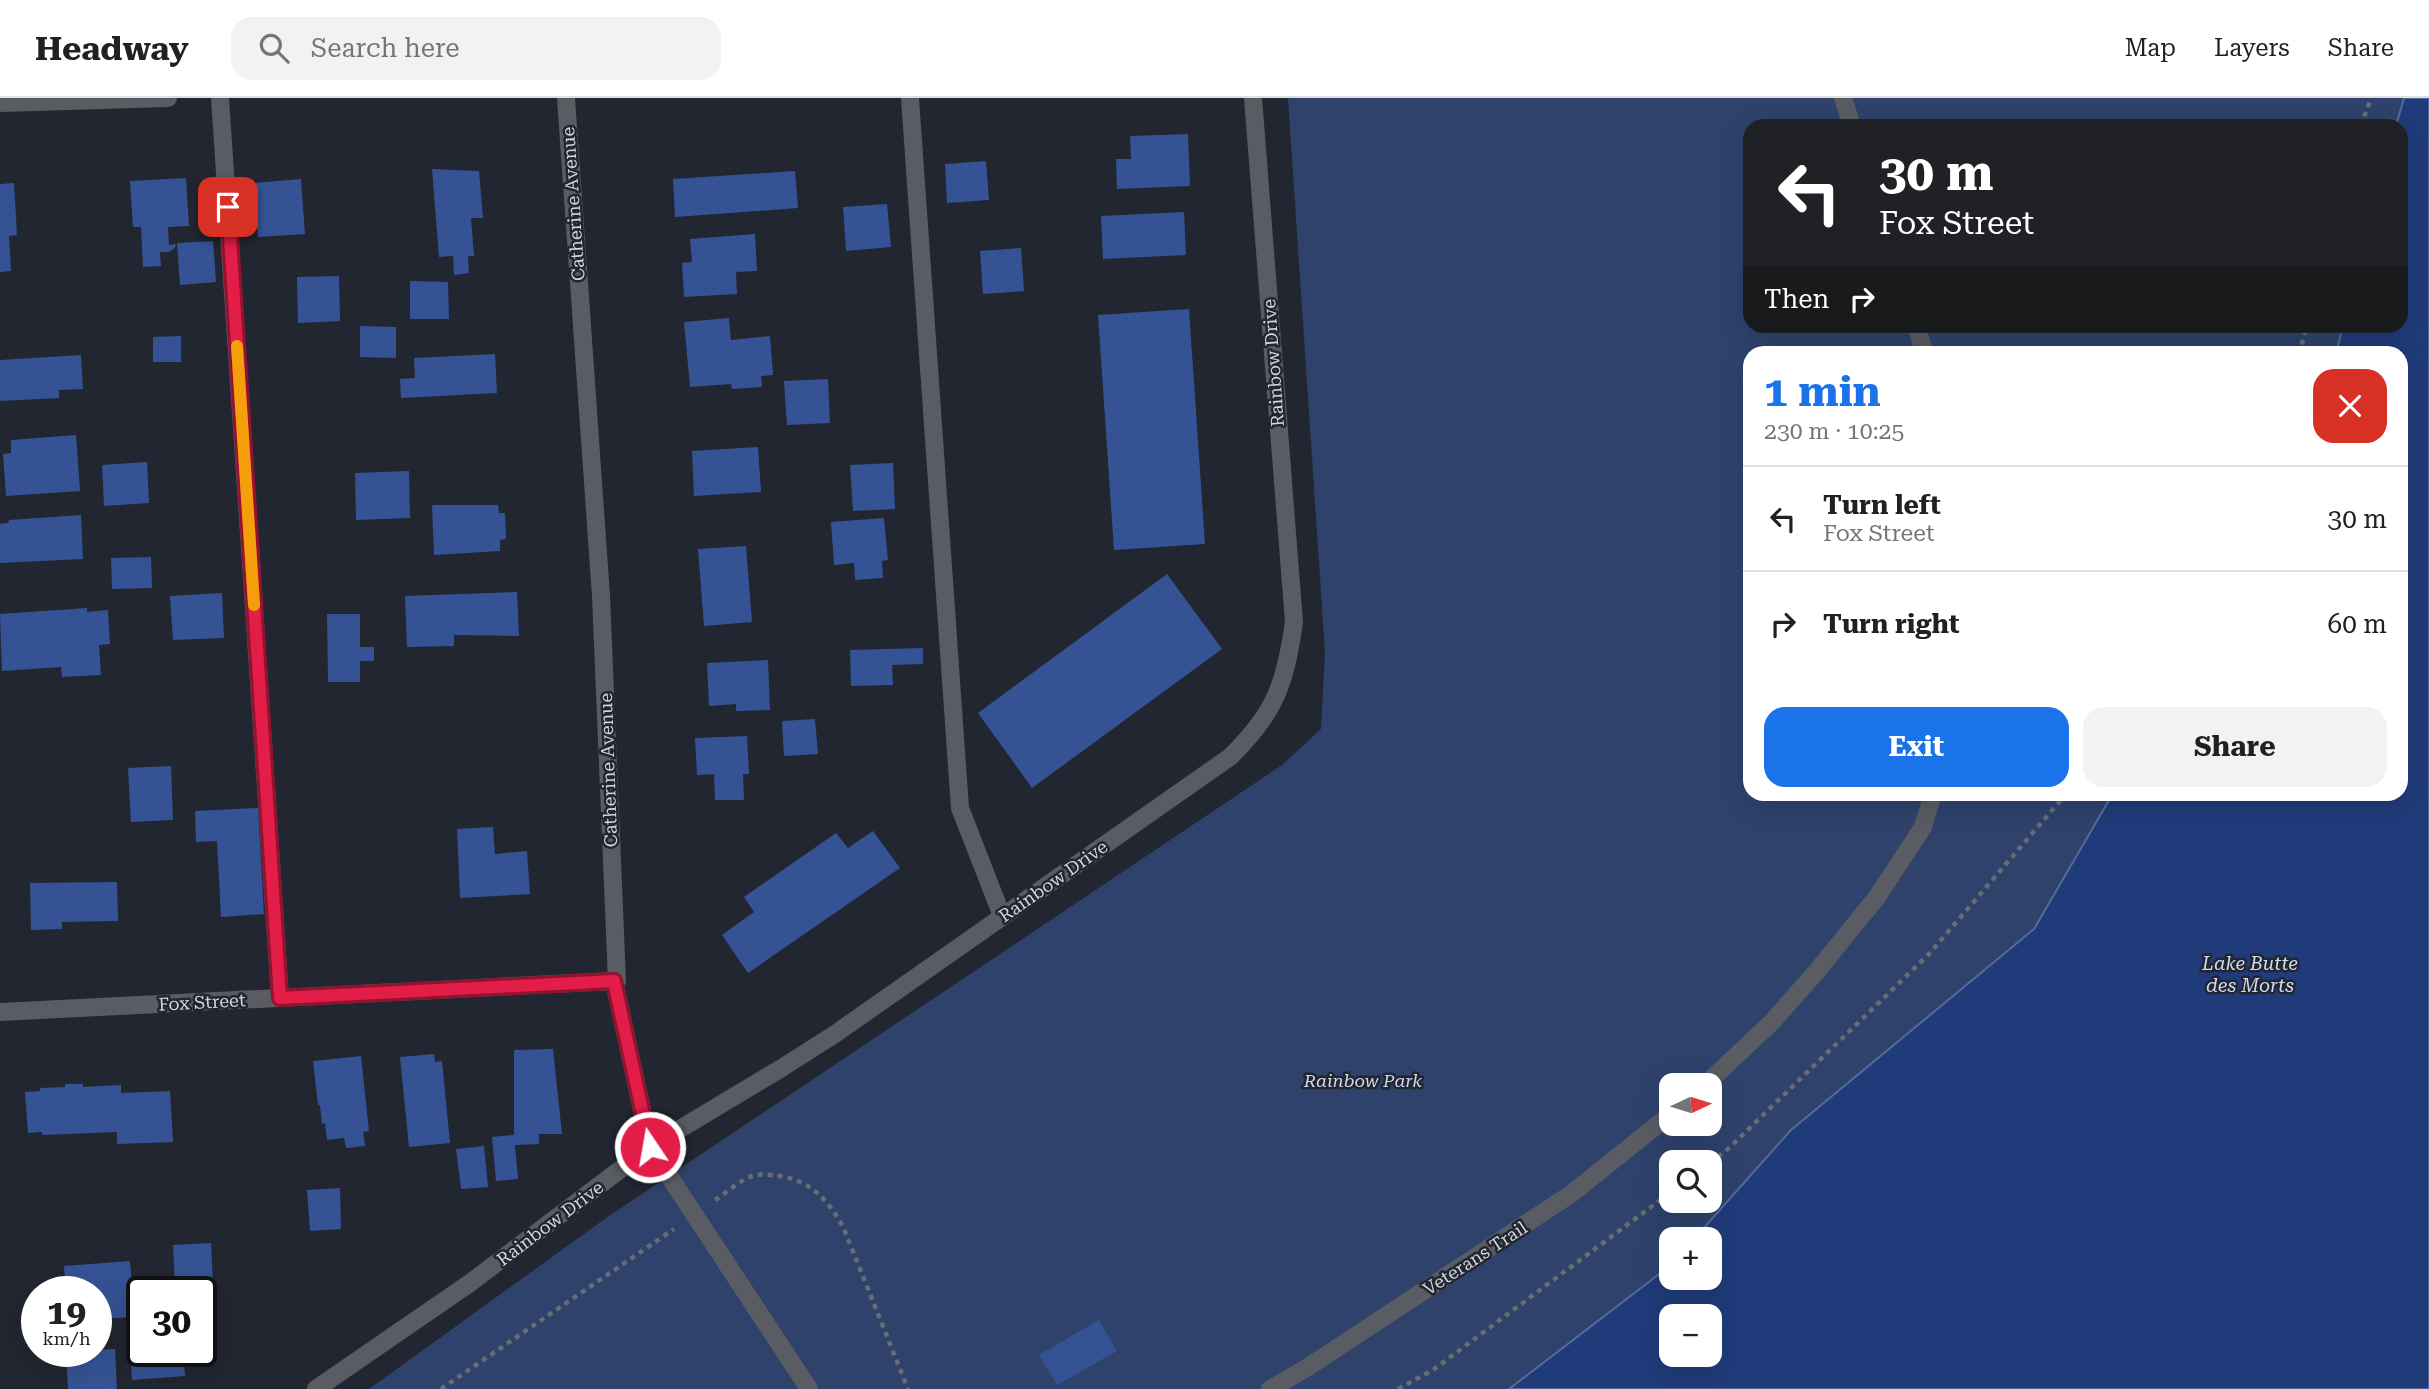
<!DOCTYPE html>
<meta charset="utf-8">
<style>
:root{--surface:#fff;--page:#f2f2f2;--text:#202124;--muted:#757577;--line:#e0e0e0;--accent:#1a73e8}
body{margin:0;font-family:"Roboto Serif",serif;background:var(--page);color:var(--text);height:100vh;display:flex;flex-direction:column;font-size:26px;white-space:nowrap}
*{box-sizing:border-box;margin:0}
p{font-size:23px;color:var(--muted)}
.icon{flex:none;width:38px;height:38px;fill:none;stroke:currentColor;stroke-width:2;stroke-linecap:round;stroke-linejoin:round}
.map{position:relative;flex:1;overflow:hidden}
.sheet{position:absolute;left:1743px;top:248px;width:665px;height:455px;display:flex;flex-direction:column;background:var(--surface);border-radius:21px;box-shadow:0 7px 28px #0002}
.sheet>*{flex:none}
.banner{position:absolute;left:1743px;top:21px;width:665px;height:214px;border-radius:21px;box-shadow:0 7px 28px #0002;background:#202124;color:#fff;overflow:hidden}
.needle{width:46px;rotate:86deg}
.fabs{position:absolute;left:1659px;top:975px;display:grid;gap:14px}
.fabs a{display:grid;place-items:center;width:63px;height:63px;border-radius:14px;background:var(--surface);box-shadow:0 7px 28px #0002;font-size:35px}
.speed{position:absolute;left:21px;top:1178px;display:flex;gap:14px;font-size:35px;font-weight:700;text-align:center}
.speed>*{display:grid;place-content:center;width:91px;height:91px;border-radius:50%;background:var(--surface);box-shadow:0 7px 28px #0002;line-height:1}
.speed small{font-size:18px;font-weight:400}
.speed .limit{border:4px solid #111;border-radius:10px;background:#fff;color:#111}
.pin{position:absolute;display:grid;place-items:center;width:60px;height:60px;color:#fff;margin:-30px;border-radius:14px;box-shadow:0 4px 10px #0006}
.me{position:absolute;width:77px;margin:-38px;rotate:348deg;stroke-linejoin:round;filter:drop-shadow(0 0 5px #0008)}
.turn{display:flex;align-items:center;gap:24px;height:147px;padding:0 21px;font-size:32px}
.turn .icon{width:91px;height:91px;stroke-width:2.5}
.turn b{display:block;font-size:49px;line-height:60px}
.then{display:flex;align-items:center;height:66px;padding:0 21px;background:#0003;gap:14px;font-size:26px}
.round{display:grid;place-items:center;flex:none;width:74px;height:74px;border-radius:21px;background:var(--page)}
.summary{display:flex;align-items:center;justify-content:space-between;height:119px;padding:0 21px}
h1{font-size:42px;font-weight:700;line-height:52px;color:var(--accent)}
.action{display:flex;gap:14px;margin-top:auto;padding:14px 21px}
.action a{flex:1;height:80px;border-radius:21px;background:var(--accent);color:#fff;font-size:28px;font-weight:700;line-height:80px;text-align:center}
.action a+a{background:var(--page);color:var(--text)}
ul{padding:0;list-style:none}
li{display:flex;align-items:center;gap:21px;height:105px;padding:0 21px;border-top:2px solid var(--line)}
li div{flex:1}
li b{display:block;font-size:26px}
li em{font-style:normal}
header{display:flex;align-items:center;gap:42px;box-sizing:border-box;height:98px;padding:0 35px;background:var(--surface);border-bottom:2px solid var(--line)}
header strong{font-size:33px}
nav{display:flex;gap:38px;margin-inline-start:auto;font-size:24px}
.search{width:490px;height:63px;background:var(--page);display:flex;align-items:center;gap:18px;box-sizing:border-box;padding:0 24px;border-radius:21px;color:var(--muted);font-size:26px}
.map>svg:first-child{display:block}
.green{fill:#2e426c;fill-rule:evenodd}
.water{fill:#203b7a;stroke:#556a98;stroke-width:2;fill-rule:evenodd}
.building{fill:#355394}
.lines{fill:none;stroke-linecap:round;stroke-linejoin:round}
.path{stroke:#676c75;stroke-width:4.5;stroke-dasharray:5 5;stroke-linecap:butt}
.minor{stroke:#595c62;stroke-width:18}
.route-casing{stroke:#92132f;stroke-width:18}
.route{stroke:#e11d48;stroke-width:12}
.slow{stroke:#f59e0b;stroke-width:12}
.labels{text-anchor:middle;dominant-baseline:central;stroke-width:5;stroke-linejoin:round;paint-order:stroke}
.street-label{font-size:18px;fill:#d2d6dd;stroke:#212631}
.park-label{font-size:18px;font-style:italic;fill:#cfd9ec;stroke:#212631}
.water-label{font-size:19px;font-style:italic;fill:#d2dcef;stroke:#212631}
</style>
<header>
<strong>Headway</strong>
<div class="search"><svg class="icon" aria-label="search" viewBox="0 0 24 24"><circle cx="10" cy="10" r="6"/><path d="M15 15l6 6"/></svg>Search here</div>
<nav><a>Map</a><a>Layers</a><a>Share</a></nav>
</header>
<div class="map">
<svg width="2429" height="1291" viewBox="0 0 2429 1291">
<rect width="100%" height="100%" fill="#212631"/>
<!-- green -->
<path class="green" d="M1288,0h1116l-8,28h-646v200h593l-7,28h-586v440l362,1 -78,134 -243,201 -97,109h-23v26l-5,6 -157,118h-1140l237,-171 676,-453 39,-36 4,-77zM1671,987h39v39h-39zM1671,1064h39v38h-39z"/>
<!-- water -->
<path class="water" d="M2404,0h25v1291h-920l162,-124v13h39v-39h-16l97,-109 243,-201 78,-134 289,-1v-440l-65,-1 7,-27h58v-200h-5zM1671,1218h39v38h-39z"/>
<!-- building -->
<g class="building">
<polygon points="1188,36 1190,88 1117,91 1116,61 1131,61 1130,38"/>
<polygon points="986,63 989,102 947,105 945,66"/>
<polygon points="432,71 479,73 483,120 471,120 474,158 468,158 469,175 454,177 453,158 439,159"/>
<polygon points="795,73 798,110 675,119 673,81"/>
<polygon points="186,80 189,128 168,129 169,147 176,146 175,150 169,154 160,154 161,168 143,169 141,129 133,129 130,83"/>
<polygon points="301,81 305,136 258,139 254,85"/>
<polygon points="14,85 17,137 9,138 11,173 0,174 0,86"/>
<polygon points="887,106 891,149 846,153 843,109"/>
<polygon points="1184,114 1186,157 1103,161 1101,118"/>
<polygon points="755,136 757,173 736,174 737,196 684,199 682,165 692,164 690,141"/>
<polygon points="213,143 216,184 180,187 177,145"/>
<polygon points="1021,150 1024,193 983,196 980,153"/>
<polygon points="339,178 340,223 298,225 297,179"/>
<polygon points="410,183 448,184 449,221 410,221"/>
<polygon points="1189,211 1205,446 1114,452 1098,217"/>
<polygon points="729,220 731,242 770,238 773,277 761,278 762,289 732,291 731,286 690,289 684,224"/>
<polygon points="360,228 396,229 396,260 360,259"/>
<polygon points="181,238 181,264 153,264 153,239"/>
<polygon points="495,256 497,295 401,300 400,281 415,280 414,260"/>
<polygon points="81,257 83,291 59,292 59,300 0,303 0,262"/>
<polygon points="828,281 830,325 787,327 784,283"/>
<polygon points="76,337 80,393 6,398 3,356 11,355 11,342"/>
<polygon points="758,349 761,394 694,398 692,353"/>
<polygon points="147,364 149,405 104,408 102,367"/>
<polygon points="893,365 895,411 853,413 850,367"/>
<polygon points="409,373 410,420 356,422 355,375"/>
<polygon points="432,407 498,407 499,415 505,415 506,441 500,442 500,453 434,457"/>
<polygon points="81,417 83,461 0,465 0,426 8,425 9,422"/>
<polygon points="884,420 888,462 882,463 883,480 855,482 854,465 834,467 831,424"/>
<polygon points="746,448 752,524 704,528 698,451"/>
<polygon points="151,459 152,490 112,491 111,460"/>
<polygon points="1167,476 1222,551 1032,690 978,615"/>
<polygon points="517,494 519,538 454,537 454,548 407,549 405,498"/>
<polygon points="222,495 224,540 173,542 170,498"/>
<polygon points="87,510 87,514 108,512 110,546 99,547 101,577 62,579 61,569 2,573 0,516"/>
<polygon points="327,516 360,516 360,549 374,549 374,563 360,563 360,584 328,584"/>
<polygon points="923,550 923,566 892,567 893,587 851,588 850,552"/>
<polygon points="768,562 770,612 736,613 736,606 709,608 707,565"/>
<polygon points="815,621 818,656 784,658 782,623"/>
<polygon points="747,638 749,676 743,676 744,702 715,702 714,676 697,677 695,640"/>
<polygon points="171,668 173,722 131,724 128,670"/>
<polygon points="258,710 264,816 221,819 217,743 196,744 195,713"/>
<polygon points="493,729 495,756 527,753 530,796 460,800 457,731"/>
<polygon points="873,733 900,770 748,875 722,837 754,814 744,799 836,735 848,750"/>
<polygon points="117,784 118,823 62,824 62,831 31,832 30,785"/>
<polygon points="553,951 562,1036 539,1036 539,1046 515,1047 518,1081 496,1083 492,1039 514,1037 514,952"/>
<polygon points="434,956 435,964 442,963 450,1045 409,1049 400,959"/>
<polygon points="361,958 369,1033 363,1034 365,1048 346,1050 344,1040 327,1042 325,1025 322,1026 320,1007 318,1007 313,963"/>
<polygon points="65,986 83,986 83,989 121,987 121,995 170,993 173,1044 117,1046 117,1034 42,1037 42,1034 28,1035 25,994 40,993 40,990 65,989"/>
<polygon points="484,1048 488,1089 461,1091 456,1051"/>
<polygon points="340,1090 341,1131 310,1133 307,1092"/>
<polygon points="211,1145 213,1186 175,1188 173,1147"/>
<polygon points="130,1163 135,1219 96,1221 96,1194 66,1194 64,1168"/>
<polygon points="1099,1222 1117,1253 1057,1287 1039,1257"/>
<polygon points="129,1236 142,1236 142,1253 183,1253 185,1278 132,1282"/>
<polygon points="115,1251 117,1291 68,1291 66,1254"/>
</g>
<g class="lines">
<!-- path -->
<g class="path">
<polyline points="2361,28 2371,0"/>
<polyline points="2299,256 2307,228"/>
<polyline points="1710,1065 1728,1051 1929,856 2066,696"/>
<path d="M715,1102c11,-7 25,-20 37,-24 8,-3 19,-1 27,0 32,4 51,26 65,53l64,160"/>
<polyline points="441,1291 674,1131"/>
<polyline points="1398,1291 1433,1272 1671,1094"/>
</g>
<!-- minor -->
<g class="minor">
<polyline points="220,0 280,900"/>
<polyline points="566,0 601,498 617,883 614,883 650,1049 809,1291"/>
<polyline points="910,0 960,710 1002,818"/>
<polyline points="1843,0 1852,28"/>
<polyline points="0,5 168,0"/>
<polyline points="1916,228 1925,256"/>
<polyline points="0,914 614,883"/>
<polyline points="1705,987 1772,924 1817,873 1877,799 1923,729 1933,696"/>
<path d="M316,1291l154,-106 180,-136 130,-78 55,-35 395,-277c46,-45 55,-73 64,-135l-41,-524"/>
<polyline points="1270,1291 1305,1271 1571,1096 1671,1016"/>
</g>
</g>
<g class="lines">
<!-- route casing -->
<g class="route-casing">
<polyline id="route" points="228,109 280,900 614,883 650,1049"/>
</g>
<!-- route -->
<use href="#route" class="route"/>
<!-- slow -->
<polyline class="slow" points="237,248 254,507"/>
</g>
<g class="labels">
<!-- street labels -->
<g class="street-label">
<text transform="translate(573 106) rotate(-94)">Catherine Avenue</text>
<text transform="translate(1273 265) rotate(-94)">Rainbow Drive</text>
<text transform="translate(608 672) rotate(-92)">Catherine Avenue</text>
<text transform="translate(1053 783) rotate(-35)">Rainbow Drive</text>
<text transform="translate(202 904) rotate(-3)">Fox Street</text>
<text transform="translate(550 1125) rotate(-37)">Rainbow Drive</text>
<text transform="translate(1475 1160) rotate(-33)">Veterans Trail</text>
</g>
<!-- park labels -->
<g class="park-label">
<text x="1363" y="982">Rainbow Park</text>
</g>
<!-- water labels -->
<g class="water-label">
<text x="2250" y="865">Lake Butte<tspan x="2250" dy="22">des Morts</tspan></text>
</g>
</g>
</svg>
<div class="fabs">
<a><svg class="needle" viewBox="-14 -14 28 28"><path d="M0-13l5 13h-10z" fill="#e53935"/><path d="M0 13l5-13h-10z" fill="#757577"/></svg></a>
<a><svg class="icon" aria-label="search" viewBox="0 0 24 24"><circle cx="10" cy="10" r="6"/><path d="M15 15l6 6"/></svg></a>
<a>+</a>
<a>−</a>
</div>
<div class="speed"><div>19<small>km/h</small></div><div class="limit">30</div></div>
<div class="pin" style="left:228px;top:109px;background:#d93025"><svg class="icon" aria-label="arrive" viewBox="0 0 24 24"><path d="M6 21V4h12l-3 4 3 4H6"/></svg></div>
<svg class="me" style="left:650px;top:1049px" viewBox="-20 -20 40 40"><circle r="17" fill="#e11d48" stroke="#fff" stroke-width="3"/><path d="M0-11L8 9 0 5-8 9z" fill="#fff"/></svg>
<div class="banner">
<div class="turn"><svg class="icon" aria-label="left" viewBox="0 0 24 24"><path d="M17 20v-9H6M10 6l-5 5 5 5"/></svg><div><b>30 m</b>Fox Street</div></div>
<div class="then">Then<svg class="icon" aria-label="right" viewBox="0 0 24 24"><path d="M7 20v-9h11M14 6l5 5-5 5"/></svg></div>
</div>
<section class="sheet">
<div class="summary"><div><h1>1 min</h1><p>230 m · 10:25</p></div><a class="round" style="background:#d93025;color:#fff"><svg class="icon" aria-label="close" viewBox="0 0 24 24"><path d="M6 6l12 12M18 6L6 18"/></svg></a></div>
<ul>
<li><svg class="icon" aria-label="left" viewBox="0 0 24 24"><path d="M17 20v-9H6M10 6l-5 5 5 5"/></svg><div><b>Turn left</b><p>Fox Street</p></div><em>30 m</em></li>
<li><svg class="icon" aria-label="right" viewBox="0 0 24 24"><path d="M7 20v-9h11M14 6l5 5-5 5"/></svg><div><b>Turn right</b></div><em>60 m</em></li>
</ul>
<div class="action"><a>Exit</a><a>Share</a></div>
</section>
</div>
